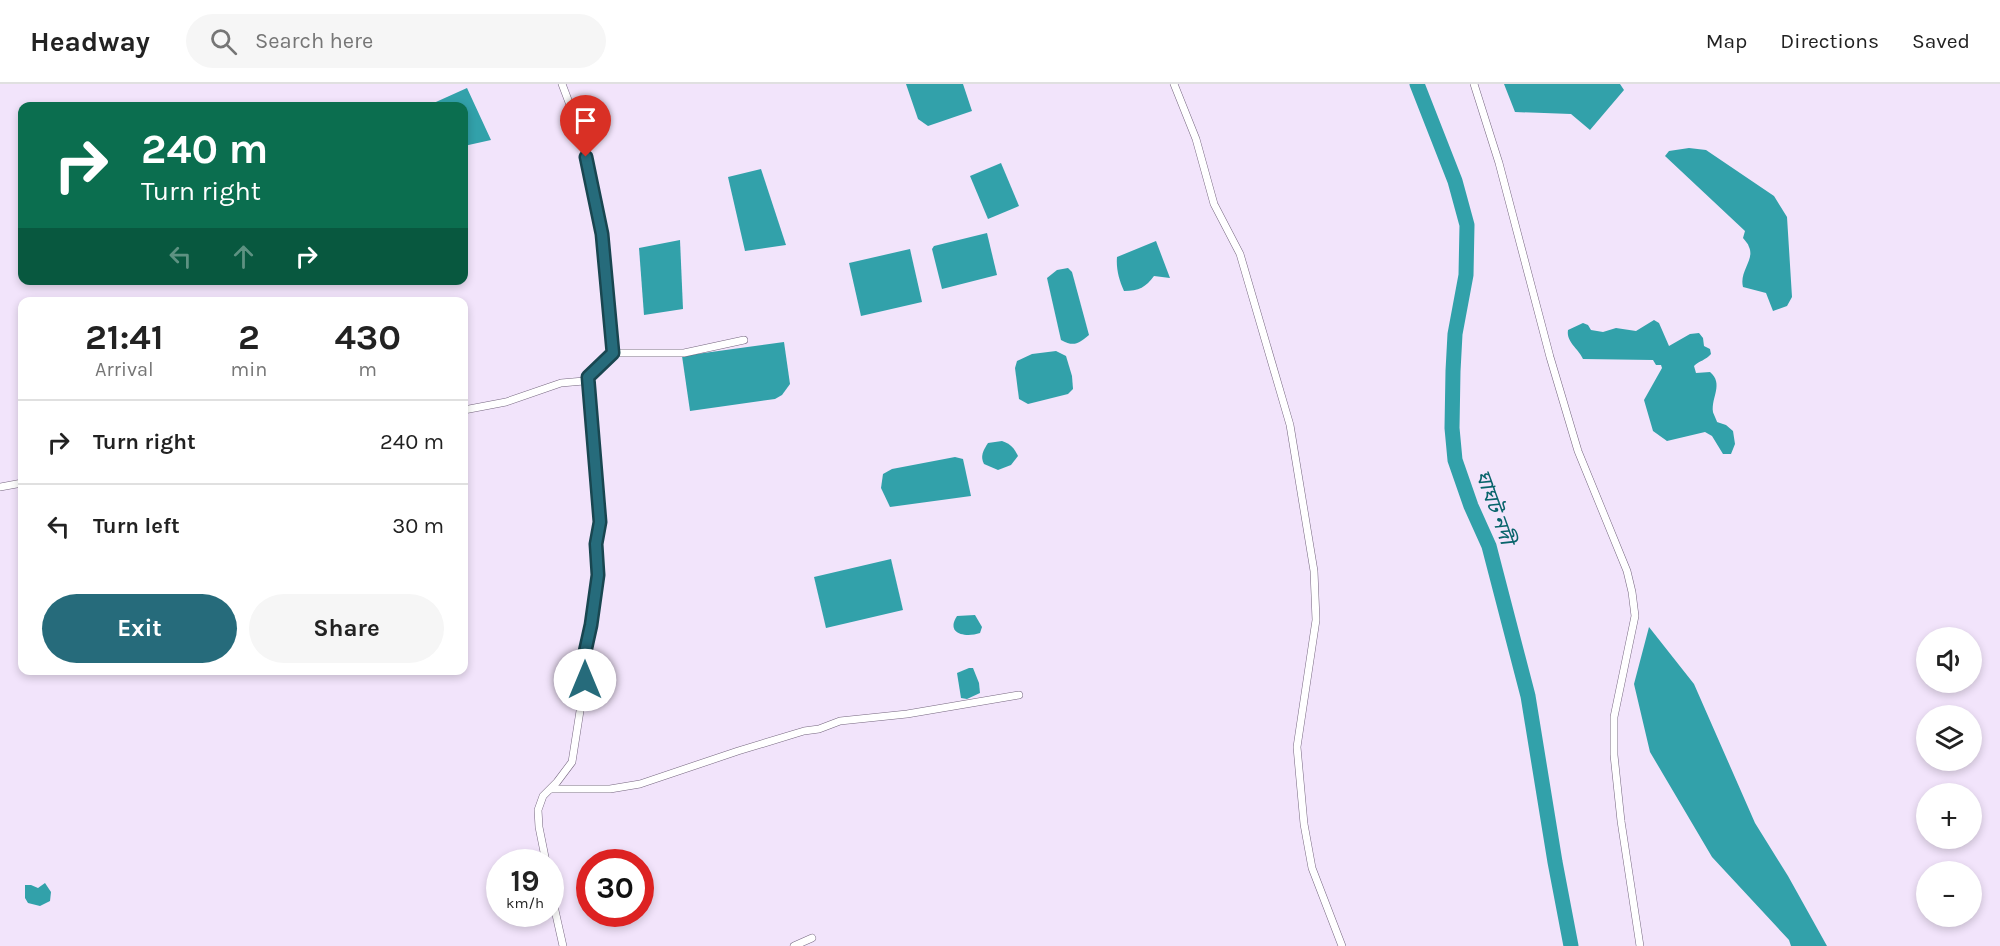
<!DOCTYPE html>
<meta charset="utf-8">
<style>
:root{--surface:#fff;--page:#f6f6f6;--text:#222;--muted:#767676;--line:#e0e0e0;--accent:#266b7b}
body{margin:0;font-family:Karla,"Noto Sans Bengali",sans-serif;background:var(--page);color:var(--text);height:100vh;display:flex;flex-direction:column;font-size:22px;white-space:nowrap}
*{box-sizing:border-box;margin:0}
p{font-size:20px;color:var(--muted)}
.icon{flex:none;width:33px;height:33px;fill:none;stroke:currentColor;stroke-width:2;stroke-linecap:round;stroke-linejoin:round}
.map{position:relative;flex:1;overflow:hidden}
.panel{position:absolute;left:18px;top:213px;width:450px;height:378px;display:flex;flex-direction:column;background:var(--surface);border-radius:12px;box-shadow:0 3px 9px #0003}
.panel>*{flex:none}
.banner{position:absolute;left:18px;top:18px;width:450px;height:183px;border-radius:12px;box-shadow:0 3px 9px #0003;background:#0b6e4f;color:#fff;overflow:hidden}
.buttons{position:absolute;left:1916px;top:543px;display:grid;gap:12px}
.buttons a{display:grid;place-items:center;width:66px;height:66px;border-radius:50%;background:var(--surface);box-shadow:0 3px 9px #0003;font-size:30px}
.speed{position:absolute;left:486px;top:765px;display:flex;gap:12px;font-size:30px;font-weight:700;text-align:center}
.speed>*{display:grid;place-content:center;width:78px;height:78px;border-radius:50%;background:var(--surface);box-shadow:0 3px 9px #0003;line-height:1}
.speed small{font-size:15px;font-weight:400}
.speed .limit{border:9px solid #d22;background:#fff;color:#111}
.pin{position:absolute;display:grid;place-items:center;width:51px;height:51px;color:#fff;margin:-62px -26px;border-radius:50% 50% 50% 0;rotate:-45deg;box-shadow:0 0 6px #0007}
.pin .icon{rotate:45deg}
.me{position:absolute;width:66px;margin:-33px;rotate:0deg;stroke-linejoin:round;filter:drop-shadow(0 0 4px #0008)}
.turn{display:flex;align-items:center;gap:21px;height:126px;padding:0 24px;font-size:27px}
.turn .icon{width:78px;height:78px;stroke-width:2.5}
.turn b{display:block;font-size:42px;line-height:51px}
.lanes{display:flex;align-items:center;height:57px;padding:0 24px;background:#0003;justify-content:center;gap:30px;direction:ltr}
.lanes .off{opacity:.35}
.eta{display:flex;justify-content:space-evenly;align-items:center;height:102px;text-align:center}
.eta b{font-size:36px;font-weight:700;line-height:42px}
.primary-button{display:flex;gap:12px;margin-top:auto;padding:12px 24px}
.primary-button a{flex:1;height:69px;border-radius:36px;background:var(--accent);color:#fff;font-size:24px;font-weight:700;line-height:69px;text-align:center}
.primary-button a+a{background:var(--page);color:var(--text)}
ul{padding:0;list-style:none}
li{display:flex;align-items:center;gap:18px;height:84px;padding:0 24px;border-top:2px solid var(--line)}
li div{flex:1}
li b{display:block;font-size:22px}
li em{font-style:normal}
header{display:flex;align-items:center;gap:36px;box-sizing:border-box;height:84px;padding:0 30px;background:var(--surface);border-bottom:2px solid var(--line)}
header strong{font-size:28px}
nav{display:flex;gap:33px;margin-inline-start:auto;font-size:21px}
.search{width:420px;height:54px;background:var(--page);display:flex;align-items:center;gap:15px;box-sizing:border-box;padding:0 21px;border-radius:33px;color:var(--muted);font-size:22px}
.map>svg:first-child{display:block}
.water{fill:#32a1aa}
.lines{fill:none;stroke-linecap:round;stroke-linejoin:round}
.river{stroke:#32a1aa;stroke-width:15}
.street-casing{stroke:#75667f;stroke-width:8}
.street{stroke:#fff;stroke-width:7}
.route-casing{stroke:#194650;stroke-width:15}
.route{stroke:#266b7b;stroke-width:10}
.labels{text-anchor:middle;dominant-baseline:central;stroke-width:5;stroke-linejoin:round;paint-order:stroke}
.water-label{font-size:21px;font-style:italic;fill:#08646b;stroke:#f2e4fb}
</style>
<header>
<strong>Headway</strong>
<div class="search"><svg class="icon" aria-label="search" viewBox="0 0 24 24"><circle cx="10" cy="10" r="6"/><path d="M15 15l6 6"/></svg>Search here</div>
<nav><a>Map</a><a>Directions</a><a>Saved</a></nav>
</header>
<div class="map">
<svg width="2000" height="862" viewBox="0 0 2000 862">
<rect width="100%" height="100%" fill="#f2e4fb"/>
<!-- water -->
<g class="water">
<polygon points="906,0 963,0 972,27 928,42 918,35"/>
<polygon points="1504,0 1620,0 1624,6 1590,46 1571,30 1515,28"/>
<polygon points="467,4 491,56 464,62 464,22 427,22"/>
<path d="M1689,64l17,2 68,46 13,21 5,80 -5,9 -14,5 -7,-18 -23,-6c-4,-16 12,-27 6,-40 -1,-4 -4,-6 -6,-9l2,-7 -80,-75 4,-5z"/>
<polygon points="1001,79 1019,122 988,135 970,92"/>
<polygon points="761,85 786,161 745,167 728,93"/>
<polygon points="987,149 997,191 942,205 932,165 934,162"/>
<polygon points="680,156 683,225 644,231 639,164"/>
<path d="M1156,157l14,37 -16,-2c-8,11 -15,15 -30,15 -5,-11 -8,-22 -7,-34z"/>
<polygon points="910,165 922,218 861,232 849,179"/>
<path d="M1068,184l4,4 17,63c-11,9 -15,12 -28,5l-14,-62 10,-8z"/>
<path d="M1654,236l5,3 10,23 21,-12 9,-1 4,5 1,8 6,3 1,5c-5,6 -12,7 -17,12l2,7 14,-1c14,12 1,25 3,40 0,1 4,9 4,10l9,3 7,6 2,13 -4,10h-8l-11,-18 -7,-4 -38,9 -14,-10 -9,-31 18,-32 -1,-3h-5l-3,-5 -70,-1c-5,-11 -17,-17 -15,-29l15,-7 5,2 3,5 12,2 13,-4 20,3z"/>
<polygon points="784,258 790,300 782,311 775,315 690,327 682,272"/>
<polygon points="1056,267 1066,272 1072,292 1073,305 1068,310 1028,320 1019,315 1015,284 1017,277 1032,270"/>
<path d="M1002,357c9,3 12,7 16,15l-7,9 -13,5 -14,-6c-4,-8 -1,-13 4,-21z"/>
<polygon points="955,373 963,375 971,412 890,423 881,404 883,390 892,385"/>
<polygon points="891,475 903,526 826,544 814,493"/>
<path d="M975,531l7,12 -2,6c-14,5 -35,1 -23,-17z"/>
<polygon points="1649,543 1694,600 1755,739 1788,792 1827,862 1791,862 1789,856 1712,773 1650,668 1634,600"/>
<polygon points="969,584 973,584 979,599 980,609 967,615 961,614 957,589"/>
<polygon points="45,799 51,808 50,817 40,822 28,819 25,814 25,801 31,801 38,804"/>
</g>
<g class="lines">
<!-- river -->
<polyline class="river" points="1417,0 1455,97 1467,141 1466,191 1455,250 1453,287 1452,344 1455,376 1471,422 1489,462 1528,612 1555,778 1571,862"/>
<!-- street casing -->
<g class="street-casing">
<g id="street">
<polyline points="1174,0 1196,55 1214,120 1240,170 1290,341 1314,487 1316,536 1297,663 1304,740 1312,784 1342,862"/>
<polyline points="1474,0 1499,79 1550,273 1578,367 1627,487 1632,508 1635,532 1614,633 1614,671 1621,737 1640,862"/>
<polyline points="613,269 684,269 744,256"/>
<polyline points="464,326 506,318 561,299 584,297 588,293"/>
<polyline points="0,403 22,399"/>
<polyline points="551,705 610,705 640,700 738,667 804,647 819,645 840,637 907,630 1019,611"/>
<path d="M546,778l-7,-35 -1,-17 5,-14 14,-14 15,-20 13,-83v-27l6,-27 7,-50 -2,-31 4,-22 -12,-145 25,-24c-4,-39 -6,-79 -11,-119 -7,-51 -21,-102 -40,-150"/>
<polyline points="550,804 563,862"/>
<polyline points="794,862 812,854"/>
</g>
</g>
<!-- street -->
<use href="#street" class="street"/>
</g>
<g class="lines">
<!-- route casing -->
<g class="route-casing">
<polyline id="route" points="585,596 585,568 591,541 598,491 596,460 600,438 588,293 613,269 602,150 586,73"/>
</g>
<!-- route -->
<use href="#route" class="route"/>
</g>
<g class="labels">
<!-- water labels -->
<g class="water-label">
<text transform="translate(1495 423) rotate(70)">ঘাঘট নদী</text>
</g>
</g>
</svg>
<div class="buttons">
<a><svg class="icon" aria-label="sound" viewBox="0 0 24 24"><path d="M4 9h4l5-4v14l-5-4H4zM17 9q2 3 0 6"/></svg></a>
<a><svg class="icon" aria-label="layers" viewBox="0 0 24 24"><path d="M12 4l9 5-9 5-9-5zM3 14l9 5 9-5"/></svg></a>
<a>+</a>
<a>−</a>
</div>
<div class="speed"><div>19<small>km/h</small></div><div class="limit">30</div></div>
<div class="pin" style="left:586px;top:73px;background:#d93025"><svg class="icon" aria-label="arrive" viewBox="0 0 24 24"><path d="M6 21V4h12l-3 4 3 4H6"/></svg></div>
<svg class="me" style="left:585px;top:596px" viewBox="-20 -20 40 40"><circle r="19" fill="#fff"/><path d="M0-13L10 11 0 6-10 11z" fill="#266b7b"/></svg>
<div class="banner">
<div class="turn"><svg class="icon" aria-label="right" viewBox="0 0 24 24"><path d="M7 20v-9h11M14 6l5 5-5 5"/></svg><div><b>240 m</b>Turn right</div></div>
<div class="lanes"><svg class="icon off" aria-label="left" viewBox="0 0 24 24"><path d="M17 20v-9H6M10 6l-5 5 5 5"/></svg><svg class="icon off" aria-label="ahead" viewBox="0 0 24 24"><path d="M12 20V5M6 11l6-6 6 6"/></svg><svg class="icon" aria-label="right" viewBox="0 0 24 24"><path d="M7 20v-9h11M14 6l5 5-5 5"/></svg></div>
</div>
<section class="panel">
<div class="eta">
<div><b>21:41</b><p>Arrival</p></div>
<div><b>2</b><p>min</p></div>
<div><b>430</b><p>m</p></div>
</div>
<ul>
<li><svg class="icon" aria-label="right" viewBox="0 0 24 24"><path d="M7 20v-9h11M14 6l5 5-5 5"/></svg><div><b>Turn right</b></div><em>240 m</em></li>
<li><svg class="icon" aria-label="left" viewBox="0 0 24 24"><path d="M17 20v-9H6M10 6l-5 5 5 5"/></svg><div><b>Turn left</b></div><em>30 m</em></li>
</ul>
<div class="primary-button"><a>Exit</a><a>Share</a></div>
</section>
</div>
